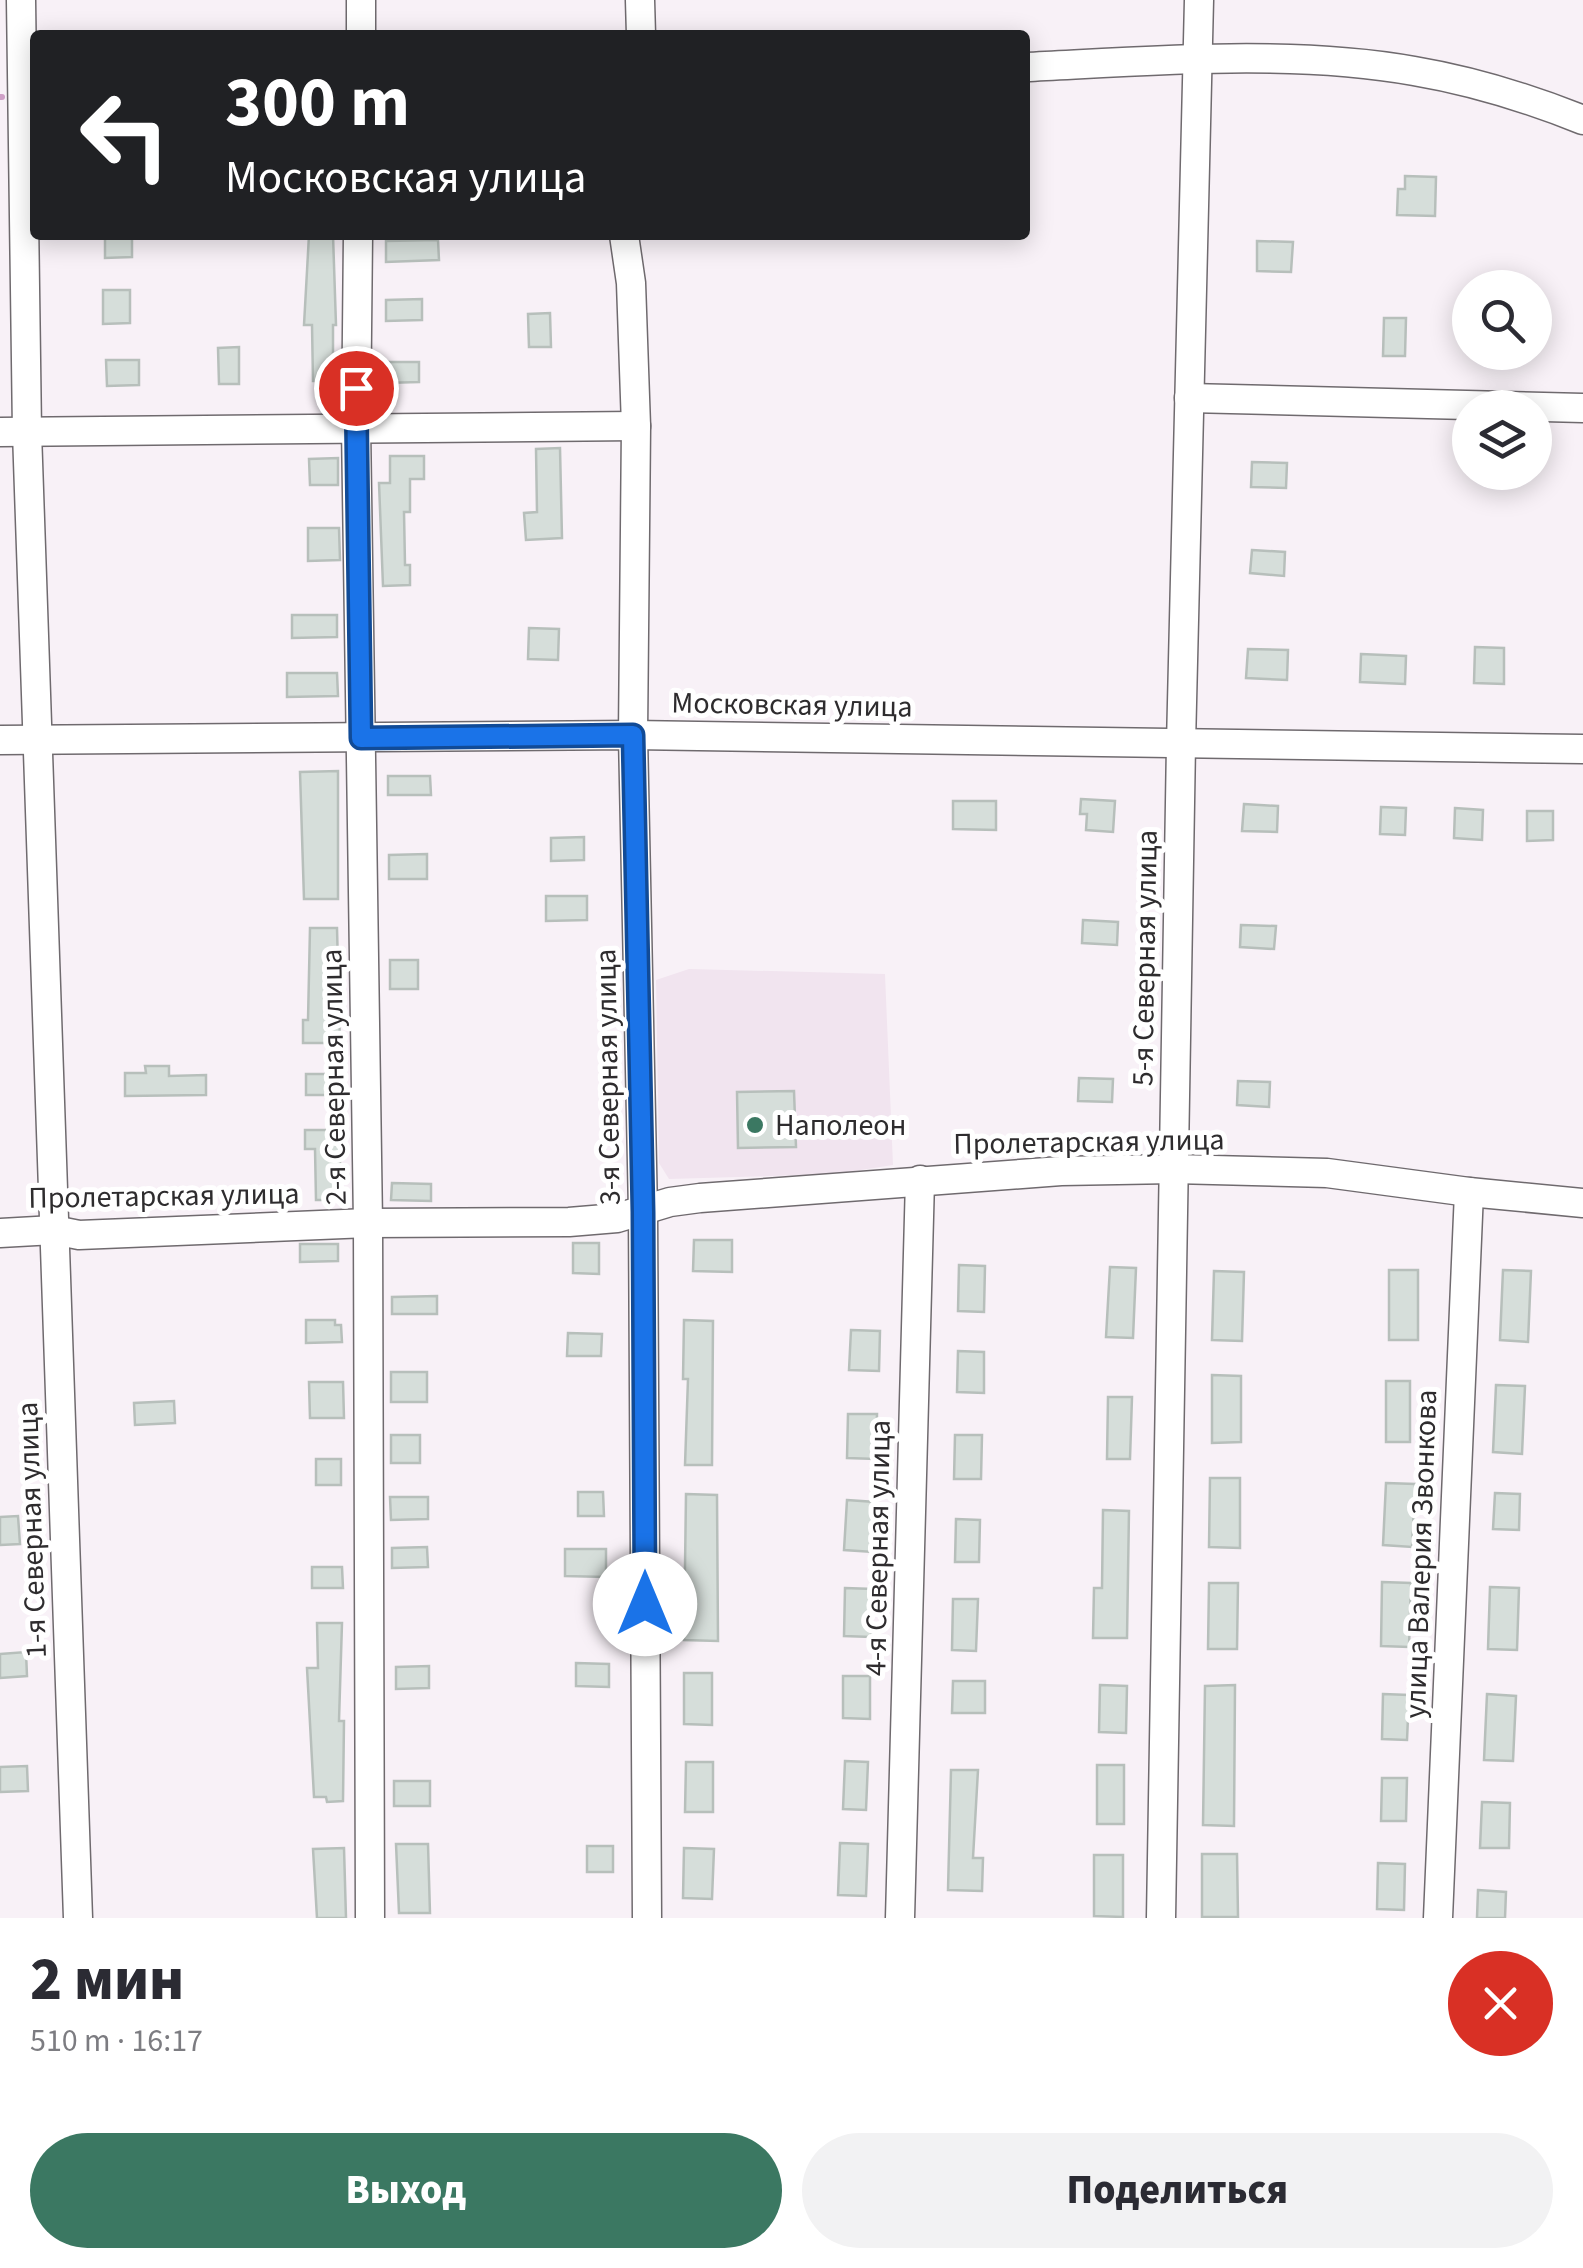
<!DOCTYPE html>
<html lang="ru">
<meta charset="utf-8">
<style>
:root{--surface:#fff;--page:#f2f2f3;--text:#2b2b33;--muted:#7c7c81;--accent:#3b7862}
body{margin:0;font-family:"Source Sans 3",sans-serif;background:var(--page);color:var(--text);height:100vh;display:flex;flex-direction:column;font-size:38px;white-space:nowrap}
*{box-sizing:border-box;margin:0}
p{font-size:32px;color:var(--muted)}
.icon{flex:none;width:55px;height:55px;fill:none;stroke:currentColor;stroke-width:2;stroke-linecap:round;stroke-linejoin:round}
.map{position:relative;height:1918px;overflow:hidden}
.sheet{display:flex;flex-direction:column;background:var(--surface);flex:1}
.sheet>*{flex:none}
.hud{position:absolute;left:30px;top:30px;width:1000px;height:210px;border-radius:10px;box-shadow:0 5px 25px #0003;background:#202124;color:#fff;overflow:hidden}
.controls{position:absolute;left:1452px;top:270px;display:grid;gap:20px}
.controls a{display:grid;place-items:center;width:100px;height:100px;border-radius:50%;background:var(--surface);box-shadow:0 5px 25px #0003;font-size:50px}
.pin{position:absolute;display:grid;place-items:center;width:85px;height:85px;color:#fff;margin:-42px;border:5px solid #fff;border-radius:50%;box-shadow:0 2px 10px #0007}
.me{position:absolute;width:110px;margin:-55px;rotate:0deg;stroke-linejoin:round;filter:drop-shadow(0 0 8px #0008)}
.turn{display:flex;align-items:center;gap:35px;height:210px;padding:0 30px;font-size:45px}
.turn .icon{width:130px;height:130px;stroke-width:2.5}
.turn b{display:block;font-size:70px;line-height:85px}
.round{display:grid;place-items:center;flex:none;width:105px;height:105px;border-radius:52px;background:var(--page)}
.headline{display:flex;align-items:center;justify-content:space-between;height:170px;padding:0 30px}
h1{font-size:60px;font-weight:800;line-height:75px}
.cta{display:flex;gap:20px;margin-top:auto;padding:20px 30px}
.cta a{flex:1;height:115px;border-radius:60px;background:var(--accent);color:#fff;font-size:40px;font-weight:800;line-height:115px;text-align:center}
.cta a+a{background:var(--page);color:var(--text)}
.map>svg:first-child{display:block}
.built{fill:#f1e4ef}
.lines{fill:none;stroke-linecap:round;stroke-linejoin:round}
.stream{stroke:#cfa0c7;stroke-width:6}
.building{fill:#d6deda;stroke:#b7bfbb;stroke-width:2.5}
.minor-casing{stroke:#6f6a6e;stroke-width:31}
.minor{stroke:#fff;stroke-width:28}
.route-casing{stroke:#114b97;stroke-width:25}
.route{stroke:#1a73e8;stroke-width:18}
.poi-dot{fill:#3b7862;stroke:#fff;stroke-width:4}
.labels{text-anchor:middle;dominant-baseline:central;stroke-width:10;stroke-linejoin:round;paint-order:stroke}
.street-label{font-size:30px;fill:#2e2c2e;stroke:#fff}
.poi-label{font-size:30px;fill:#2e2c2e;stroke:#fff;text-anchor:start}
</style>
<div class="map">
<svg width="1583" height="1918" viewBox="0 0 1583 1918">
<rect width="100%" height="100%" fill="#f8f1f7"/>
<!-- built -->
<polygon class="built" points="689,969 885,974 893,1165 835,1174 669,1179 659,1163 656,980"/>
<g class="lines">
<!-- stream -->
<polyline class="stream" points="0,97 2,97"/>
</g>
<!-- building -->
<g class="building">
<polygon points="1405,176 1436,177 1435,216 1397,215 1398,189 1405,189"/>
<polygon points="309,235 333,235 336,325 333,325 333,381 313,381 312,325 304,325"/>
<polygon points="132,236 132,257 105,258 105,237"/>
<polygon points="438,240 439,260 386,262 386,241"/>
<polygon points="1257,241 1293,242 1291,272 1257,271"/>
<polygon points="103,290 130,290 130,323 103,324"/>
<polygon points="422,299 422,320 386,321 386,300"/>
<polygon points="550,313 551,347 529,347 528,314"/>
<polygon points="1384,318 1406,318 1405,356 1383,356"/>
<polygon points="239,347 239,384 219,384 218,348"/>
<polygon points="106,360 139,360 139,385 107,386"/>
<polygon points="383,362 419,362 419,382 384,383"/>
<polygon points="560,448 562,538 526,540 524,513 537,512 536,449"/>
<polygon points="390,456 424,456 424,479 410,479 410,512 404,512 405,565 410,565 410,585 383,586 379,483 390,483"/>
<polygon points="338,458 338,485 310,485 309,459"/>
<polygon points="1252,462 1287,463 1286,488 1251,487"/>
<polygon points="308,528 339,528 340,560 308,561"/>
<polygon points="1252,550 1285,552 1284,576 1250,573"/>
<polygon points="292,615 337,615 337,637 292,638"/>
<polygon points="529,628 559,629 558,660 528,659"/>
<polygon points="1475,647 1504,648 1504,684 1474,683"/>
<polygon points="1248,649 1288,650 1287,680 1246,678"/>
<polygon points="1361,654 1406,656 1405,684 1360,682"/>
<polygon points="287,673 337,673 338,696 287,697"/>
<polygon points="338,771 338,899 304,899 300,772"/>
<polygon points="388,776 430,776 431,795 388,795"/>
<polygon points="1081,799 1115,801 1113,832 1086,830 1087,814 1080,814"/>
<polygon points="953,801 996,801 996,830 953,829"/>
<polygon points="1244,804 1278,806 1277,832 1242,831"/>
<polygon points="1381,807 1406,808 1405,835 1380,834"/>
<polygon points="1455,808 1483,810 1482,840 1454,838"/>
<polygon points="1527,811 1553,811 1553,840 1527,841"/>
<polygon points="584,837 584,860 551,861 551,838"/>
<polygon points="427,854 427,879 389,879 389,855"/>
<polygon points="546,896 587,896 587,920 546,921"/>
<polygon points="1083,920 1118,922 1117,945 1082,943"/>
<polygon points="1241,925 1276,926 1274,949 1240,947"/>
<polygon points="310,928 337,928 340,1043 303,1043 303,1020 308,1020"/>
<rect x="390" y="960" width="28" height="29"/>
<polygon points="145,1066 169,1066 169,1076 206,1075 206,1095 125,1096 125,1073 146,1073"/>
<polygon points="306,1074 338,1074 339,1095 306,1095"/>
<polygon points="1079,1078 1113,1079 1112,1102 1078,1101"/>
<polygon points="1238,1081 1270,1082 1269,1107 1237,1105"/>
<polygon points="794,1091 796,1147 738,1148 737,1092"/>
<polygon points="305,1130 340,1130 340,1200 316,1200 315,1149 305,1149"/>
<polygon points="392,1183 431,1184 431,1201 391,1200"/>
<polygon points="694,1240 732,1240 732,1272 693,1271"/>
<polygon points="573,1243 599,1243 599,1274 573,1273"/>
<polygon points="300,1244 338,1244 338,1261 300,1262"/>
<polygon points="959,1265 985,1266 984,1312 958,1311"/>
<polygon points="1110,1267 1136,1268 1133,1338 1106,1337"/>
<rect x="1389" y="1270" width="29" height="70"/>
<polygon points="1503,1270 1531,1271 1528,1342 1500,1340"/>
<polygon points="1214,1271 1244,1272 1242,1341 1212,1340"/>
<polygon points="437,1296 437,1314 392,1314 392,1297"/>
<polygon points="306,1320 335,1320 335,1325 341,1325 342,1342 306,1343"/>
<polygon points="684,1320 713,1321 712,1465 685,1465 688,1379 683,1379"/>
<polygon points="851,1330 880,1331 879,1371 849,1370"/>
<polygon points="568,1333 602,1334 601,1356 567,1356"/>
<polygon points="958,1351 984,1352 984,1393 957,1392"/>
<rect x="391" y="1372" width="36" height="30"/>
<polygon points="1212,1375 1241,1376 1241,1442 1212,1443"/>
<rect x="1386" y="1381" width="24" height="61"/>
<polygon points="309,1382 343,1382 344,1418 310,1418"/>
<polygon points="1496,1385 1525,1386 1522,1454 1493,1452"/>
<polygon points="1108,1397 1132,1397 1130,1459 1107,1459"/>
<polygon points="174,1401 175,1423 135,1425 134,1403"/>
<polygon points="848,1414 877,1414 876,1459 847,1458"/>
<rect x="391" y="1435" width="29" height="28"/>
<polygon points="955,1435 982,1435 981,1479 954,1479"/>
<rect x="316" y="1459" width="25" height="26"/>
<polygon points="1210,1478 1240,1478 1240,1548 1209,1547"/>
<polygon points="1386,1483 1415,1484 1412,1547 1383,1545"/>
<polygon points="578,1492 603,1492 604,1516 578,1516"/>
<polygon points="1495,1493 1520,1494 1519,1530 1493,1529"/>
<polygon points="686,1494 717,1495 718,1641 684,1640"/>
<polygon points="390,1497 428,1497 428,1519 391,1520"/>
<polygon points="847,1500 875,1502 873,1552 844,1550"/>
<polygon points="1103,1510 1129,1511 1127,1638 1093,1638 1094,1588 1102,1588"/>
<polygon points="18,1516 20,1544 0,1545 0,1517"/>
<polygon points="956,1519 980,1520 979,1562 955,1562"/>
<polygon points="427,1547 428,1567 392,1568 392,1548"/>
<polygon points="565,1549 606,1549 606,1577 565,1576"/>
<polygon points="312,1567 342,1567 343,1588 312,1588"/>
<polygon points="1382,1582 1411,1583 1409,1647 1381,1646"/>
<polygon points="1209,1583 1238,1583 1237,1649 1208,1649"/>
<polygon points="1490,1587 1519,1588 1517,1650 1488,1649"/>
<polygon points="845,1588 873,1589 871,1637 844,1636"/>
<polygon points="953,1599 978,1599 976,1651 952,1650"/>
<polygon points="317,1623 342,1623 339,1721 344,1721 343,1801 327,1802 326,1797 314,1797 307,1668 318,1668"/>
<polygon points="26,1652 27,1676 0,1678 0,1654"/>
<polygon points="576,1663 609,1664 609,1687 576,1686"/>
<polygon points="429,1666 429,1688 396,1689 396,1667"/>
<polygon points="684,1673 712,1673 712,1725 684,1724"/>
<polygon points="843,1676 870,1676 870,1719 843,1718"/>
<polygon points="953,1681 985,1681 985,1713 952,1713"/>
<polygon points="1100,1685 1127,1686 1126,1733 1099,1732"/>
<polygon points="1235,1685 1234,1826 1203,1825 1205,1686"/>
<polygon points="1383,1694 1409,1695 1407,1740 1382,1739"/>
<polygon points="1487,1694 1516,1696 1513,1761 1484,1760"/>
<polygon points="845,1761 868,1762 866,1810 843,1809"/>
<polygon points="686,1762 713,1762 713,1812 685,1812"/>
<rect x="1097" y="1765" width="27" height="59"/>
<polygon points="27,1766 28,1791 0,1792 0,1767"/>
<polygon points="951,1770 978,1770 973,1858 983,1858 982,1891 948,1890"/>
<polygon points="1382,1778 1407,1778 1406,1821 1381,1821"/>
<rect x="394" y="1781" width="36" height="25"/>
<polygon points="1482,1802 1510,1803 1509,1848 1480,1848"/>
<polygon points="840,1843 868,1844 866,1896 838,1895"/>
<polygon points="396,1844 428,1844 430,1913 399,1913"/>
<rect x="587" y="1846" width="26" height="26"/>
<polygon points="344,1848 346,1918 317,1918 313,1849"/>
<polygon points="684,1848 714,1849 712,1899 683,1898"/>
<polygon points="1202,1854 1237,1854 1238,1917 1202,1917"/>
<polygon points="1094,1855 1123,1855 1123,1917 1094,1916"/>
<polygon points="1378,1863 1405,1864 1404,1910 1377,1909"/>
<polygon points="1478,1890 1506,1892 1505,1918 1477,1918"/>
</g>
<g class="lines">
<!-- minor casing -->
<g class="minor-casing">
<g id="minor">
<polyline points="21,0 27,432 78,1918"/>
<polyline points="640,0 641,35"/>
<polyline points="361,35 361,0"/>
<path d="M1025,67c124,-6 267,-18 389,4 59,10 114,27 169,49"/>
<polyline points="358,235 356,426 368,1223 370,1918"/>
<polyline points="624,235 631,283 636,426 633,735 643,1212 647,1918"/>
<polyline points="1189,398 1583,408"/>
<polyline points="0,432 636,426"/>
<polyline points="0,740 633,735 1583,749"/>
<polyline points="0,1233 54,1230 79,1235 368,1223 569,1222 617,1218 670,1202 700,1198 1061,1171 1174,1169 1327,1173 1469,1192 1583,1203"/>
<polyline points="900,1918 920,1180"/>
<polyline points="1161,1918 1181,744 1199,0"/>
<polyline points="1438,1918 1469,1192"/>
</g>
</g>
<!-- minor -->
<use href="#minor" class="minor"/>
</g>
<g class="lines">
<!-- route casing -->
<g class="route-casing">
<polyline id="route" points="356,388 361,738 633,735 643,1212 645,1604"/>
</g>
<!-- route -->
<use href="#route" class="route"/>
</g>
<!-- markers -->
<circle class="poi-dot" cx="755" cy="1125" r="10"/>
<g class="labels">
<!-- street labels -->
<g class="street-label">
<text transform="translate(792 705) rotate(1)">Московская улица</text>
<text transform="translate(1145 958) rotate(-89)">5-я Северная улица</text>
<text transform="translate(334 1077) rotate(-91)">2-я Северная улица</text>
<text transform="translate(608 1077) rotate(-91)">3-я Северная улица</text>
<text transform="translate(1089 1142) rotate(-1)">Пролетарская улица</text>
<text transform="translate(164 1196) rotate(-1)">Пролетарская улица</text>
<text transform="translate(32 1530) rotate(-92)">1-я Северная улица</text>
<text transform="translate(878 1548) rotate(-89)">4-я Северная улица</text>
<text transform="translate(1421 1554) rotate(-88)">улица Валерия Звонкова</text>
</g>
<!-- poi labels -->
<g class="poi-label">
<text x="775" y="1125">Наполеон</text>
</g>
</g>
</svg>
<div class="controls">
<a><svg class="icon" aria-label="search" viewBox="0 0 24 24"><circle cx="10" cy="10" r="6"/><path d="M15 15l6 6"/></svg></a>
<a><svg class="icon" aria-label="layers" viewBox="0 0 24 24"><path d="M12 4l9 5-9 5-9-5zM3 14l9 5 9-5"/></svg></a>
</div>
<div class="pin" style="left:356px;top:388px;background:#d93025"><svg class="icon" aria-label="arrive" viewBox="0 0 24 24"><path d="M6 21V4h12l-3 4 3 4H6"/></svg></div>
<svg class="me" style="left:645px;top:1604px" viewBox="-20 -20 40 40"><circle r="19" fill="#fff"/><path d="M0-13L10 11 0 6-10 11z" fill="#1a73e8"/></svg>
<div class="hud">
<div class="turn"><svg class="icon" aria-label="left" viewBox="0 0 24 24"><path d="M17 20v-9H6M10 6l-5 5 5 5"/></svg><div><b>300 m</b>Московская улица</div></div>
</div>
</div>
<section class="sheet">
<div class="headline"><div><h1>2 мин</h1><p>510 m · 16:17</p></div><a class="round" style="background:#d93025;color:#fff"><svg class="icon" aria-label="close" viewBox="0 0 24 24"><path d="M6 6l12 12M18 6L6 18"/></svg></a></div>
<div class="cta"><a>Выход</a><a>Поделиться</a></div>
</section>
